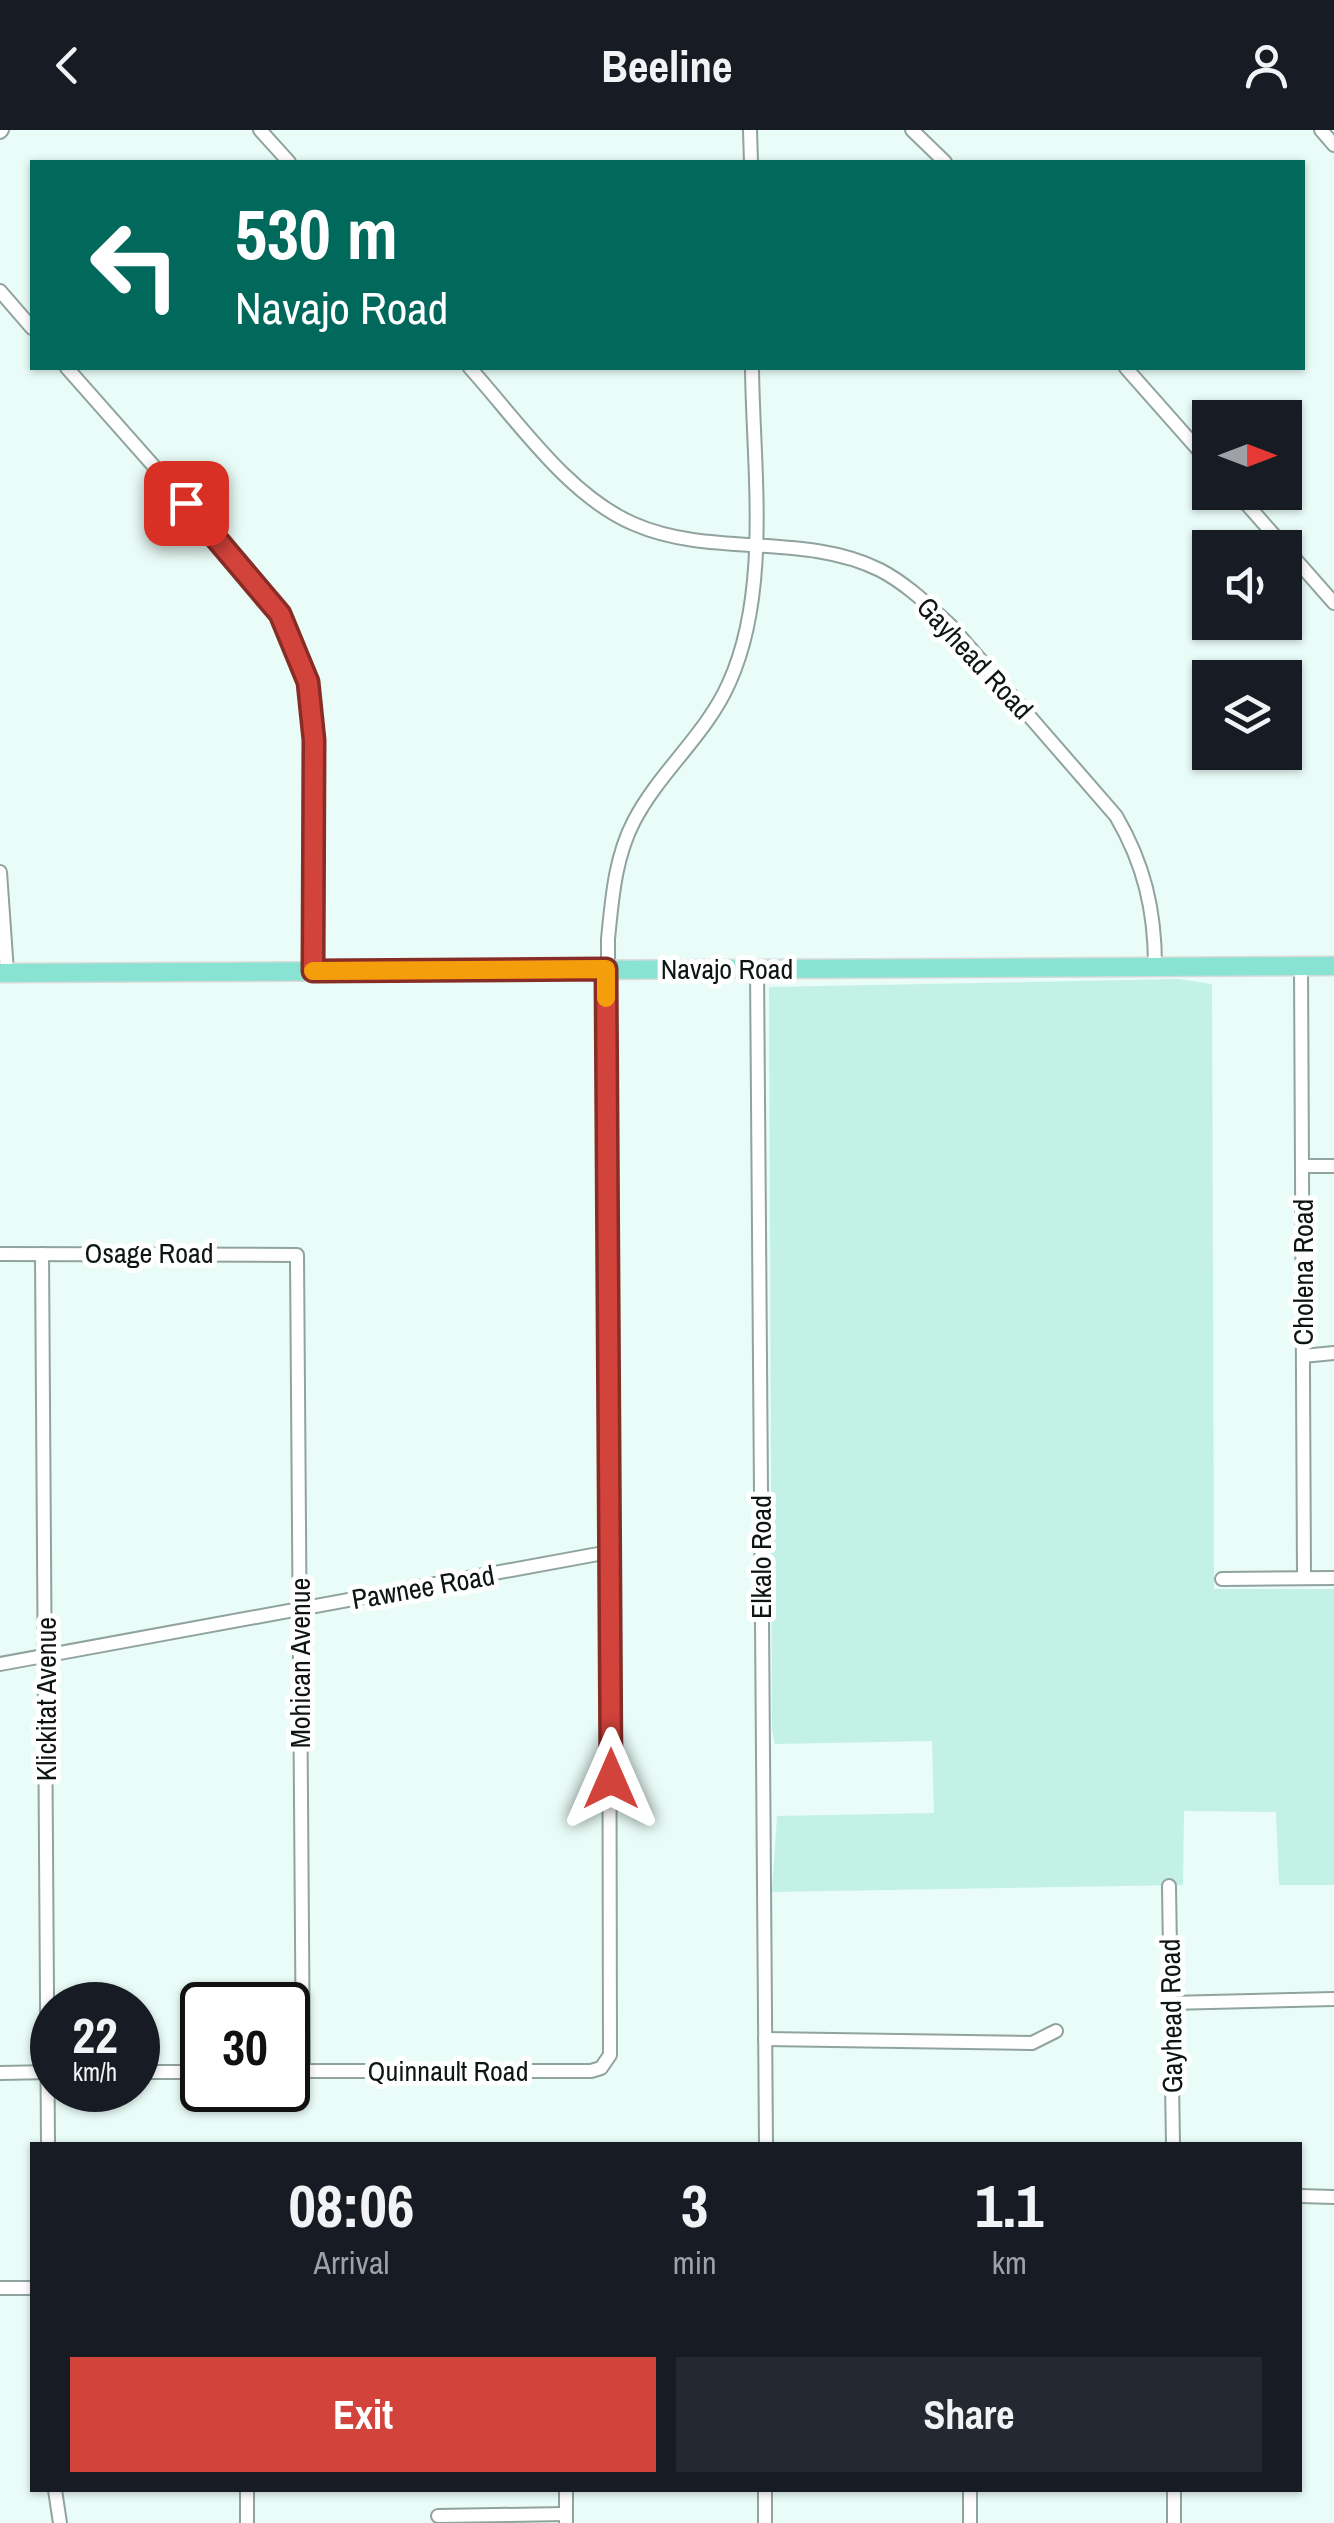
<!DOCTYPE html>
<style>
:root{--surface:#171b24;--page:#242831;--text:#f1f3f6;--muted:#9ea1a6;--accent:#d1433b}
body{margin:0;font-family:"Archivo Narrow",sans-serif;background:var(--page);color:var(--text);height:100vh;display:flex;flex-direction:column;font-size:38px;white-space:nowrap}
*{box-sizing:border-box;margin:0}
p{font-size:32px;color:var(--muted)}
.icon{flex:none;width:55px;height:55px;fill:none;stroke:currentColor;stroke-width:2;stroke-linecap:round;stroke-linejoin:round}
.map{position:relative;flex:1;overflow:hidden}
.drawer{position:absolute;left:30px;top:2012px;width:1272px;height:350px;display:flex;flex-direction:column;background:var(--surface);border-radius:0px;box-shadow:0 2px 8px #0004}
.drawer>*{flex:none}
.top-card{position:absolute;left:30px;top:30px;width:1275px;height:210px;border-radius:0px;box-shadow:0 2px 8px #0004;background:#00695c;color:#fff;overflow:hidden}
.needle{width:65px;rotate:90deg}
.controls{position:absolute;left:1192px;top:270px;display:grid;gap:20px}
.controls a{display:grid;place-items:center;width:110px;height:110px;border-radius:0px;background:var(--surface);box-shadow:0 2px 8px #0004;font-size:50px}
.speed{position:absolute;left:30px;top:1852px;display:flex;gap:20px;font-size:50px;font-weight:700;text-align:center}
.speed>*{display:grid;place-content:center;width:130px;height:130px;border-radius:50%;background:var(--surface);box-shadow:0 2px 8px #0004;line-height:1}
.speed small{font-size:25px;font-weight:400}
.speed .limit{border:5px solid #111;border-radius:15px;background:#fff;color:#111}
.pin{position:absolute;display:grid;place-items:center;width:85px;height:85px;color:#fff;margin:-42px;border-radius:20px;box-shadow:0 5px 15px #0006}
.me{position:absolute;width:110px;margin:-55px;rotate:0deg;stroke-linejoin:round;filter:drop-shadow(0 0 8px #0008)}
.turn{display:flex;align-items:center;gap:35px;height:210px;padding:0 40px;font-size:45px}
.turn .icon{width:130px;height:130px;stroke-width:2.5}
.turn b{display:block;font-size:70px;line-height:85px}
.eta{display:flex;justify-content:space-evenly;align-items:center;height:170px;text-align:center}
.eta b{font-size:60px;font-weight:700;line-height:70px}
.button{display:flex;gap:20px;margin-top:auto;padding:20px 40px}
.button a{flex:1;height:115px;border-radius:0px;background:var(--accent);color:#fff;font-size:40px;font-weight:700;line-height:115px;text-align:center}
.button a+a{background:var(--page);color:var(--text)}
header{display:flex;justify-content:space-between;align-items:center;height:130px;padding:0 40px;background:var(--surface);font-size:45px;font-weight:700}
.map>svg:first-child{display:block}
.green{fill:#c3f1e5}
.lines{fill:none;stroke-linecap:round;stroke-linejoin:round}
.minor-casing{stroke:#91a39e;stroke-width:16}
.major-casing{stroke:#d8dad9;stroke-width:21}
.minor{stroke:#fff;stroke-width:12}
.major{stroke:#89e3d3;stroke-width:18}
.route-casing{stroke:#882c26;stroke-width:25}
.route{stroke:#d1433b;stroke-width:18}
.slow{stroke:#f59e0b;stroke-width:18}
.labels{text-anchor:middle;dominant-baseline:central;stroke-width:10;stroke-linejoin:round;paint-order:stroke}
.street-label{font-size:28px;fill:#0e1513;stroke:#fff}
</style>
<header><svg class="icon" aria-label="back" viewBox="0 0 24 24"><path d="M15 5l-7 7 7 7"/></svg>Beeline<svg class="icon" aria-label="person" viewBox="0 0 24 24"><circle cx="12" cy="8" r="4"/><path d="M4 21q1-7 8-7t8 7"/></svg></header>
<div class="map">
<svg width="1334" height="2393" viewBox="0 0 1334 2393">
<rect width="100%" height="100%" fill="#e9fcf7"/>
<!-- green -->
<polygon class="green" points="1178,849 1212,854 1214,1459 1334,1459 1334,1755 1279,1755 1276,1682 1184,1681 1183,1755 772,1762 777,1686 934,1683 932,1611 775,1614 772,1600 769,857"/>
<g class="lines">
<!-- minor casing -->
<g class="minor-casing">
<g id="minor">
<polyline points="260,0 289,32"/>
<polyline points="750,0 751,32"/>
<polyline points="912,0 945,32"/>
<polyline points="1321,0 1334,15"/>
<polyline points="0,2 2,0"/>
<polyline points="0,161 32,198"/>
<polyline points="67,238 258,454 280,484 308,552 313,610 313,841"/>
<path d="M470,238c47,52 98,128 164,156 78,34 170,8 246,46 27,14 49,36 71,56l165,190c28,48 39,94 39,150"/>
<polyline points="1126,238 1210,333"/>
<polyline points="1236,362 1334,473"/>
<polyline points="0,742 7,842"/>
<polyline points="1301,836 1304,1448"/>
<polyline points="757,839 766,2015"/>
<polyline points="1302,1036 1334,1036"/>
<polyline points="0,1124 297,1125 303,1941"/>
<polyline points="42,1124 48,2015"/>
<polyline points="1303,1226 1334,1223"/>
<polyline points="1222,1449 1334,1448"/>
<polyline points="0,1534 609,1422"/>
<polyline points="1169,1756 1173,2015"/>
<polyline points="1169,1873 1334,1869"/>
<polyline points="765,1909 1032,1913 1056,1901"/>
<path d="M288,1941h303l10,-3 9,-13 -2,-1116c4,-40 7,-82 26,-118 26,-50 72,-86 95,-138 42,-92 24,-216 23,-315"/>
<polyline points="138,1942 202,1942"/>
<polyline points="0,1943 52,1942"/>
<polyline points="1300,2066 1334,2067"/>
<polyline points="0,2158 32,2158"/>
<polyline points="55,2360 60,2393"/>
<polyline points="765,2360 765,2393"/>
<polyline points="970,2360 970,2393"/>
<polyline points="438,2386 566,2384"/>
<polyline points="566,2391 566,2360"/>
<polyline points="247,2393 247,2360"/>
<polyline points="1174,2393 1174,2360"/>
</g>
</g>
<!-- major casing -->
<g class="major-casing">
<polyline id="major" points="0,843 1334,836"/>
</g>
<!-- minor -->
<use href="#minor" class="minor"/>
<!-- major -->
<use href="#major" class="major"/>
</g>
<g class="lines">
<!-- route casing -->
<g class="route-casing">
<polyline id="route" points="186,373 280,484 308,552 314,610 313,841 606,839 611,1649"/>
</g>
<!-- route -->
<use href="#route" class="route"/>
<!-- slow -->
<polyline class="slow" points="313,841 606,839 606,868"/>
</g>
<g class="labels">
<!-- street labels -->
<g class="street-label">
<text transform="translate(975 528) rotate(47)">Gayhead Road</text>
<text x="727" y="839">Navajo Road</text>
<text x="149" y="1123">Osage Road</text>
<text transform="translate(1303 1142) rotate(-90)">Cholena Road</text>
<text transform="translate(761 1427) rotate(-90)">Elkalo Road</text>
<text transform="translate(423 1457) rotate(-10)">Pawnee Road</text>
<text transform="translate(300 1533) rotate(-90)">Mohican Avenue</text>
<text transform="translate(46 1569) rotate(-90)">Klickitat Avenue</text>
<text transform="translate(1171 1886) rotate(-91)">Gayhead Road</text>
<text x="448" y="1941">Quinnault Road</text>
</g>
</g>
</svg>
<div class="controls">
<a><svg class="needle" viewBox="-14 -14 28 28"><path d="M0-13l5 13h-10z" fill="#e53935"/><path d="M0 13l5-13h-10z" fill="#9ea1a6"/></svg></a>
<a><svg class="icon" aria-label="sound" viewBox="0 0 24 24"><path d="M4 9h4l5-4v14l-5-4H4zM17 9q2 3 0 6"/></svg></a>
<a><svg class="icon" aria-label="layers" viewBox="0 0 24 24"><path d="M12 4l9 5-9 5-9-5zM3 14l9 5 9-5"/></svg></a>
</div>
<div class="speed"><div>22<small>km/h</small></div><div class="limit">30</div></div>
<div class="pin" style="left:186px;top:373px;background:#d93025"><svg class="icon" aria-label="arrive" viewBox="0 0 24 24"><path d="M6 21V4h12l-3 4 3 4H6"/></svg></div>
<svg class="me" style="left:611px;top:1649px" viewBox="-20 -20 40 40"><path d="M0-17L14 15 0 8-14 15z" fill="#d1433b" stroke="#fff" stroke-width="4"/></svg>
<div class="top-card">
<div class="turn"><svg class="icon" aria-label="left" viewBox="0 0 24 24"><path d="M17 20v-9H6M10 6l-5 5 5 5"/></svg><div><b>530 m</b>Navajo Road</div></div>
</div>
<section class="drawer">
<div class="eta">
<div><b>08:06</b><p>Arrival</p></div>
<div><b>3</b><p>min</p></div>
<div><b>1.1</b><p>km</p></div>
</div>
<div class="button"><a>Exit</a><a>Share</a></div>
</section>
</div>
